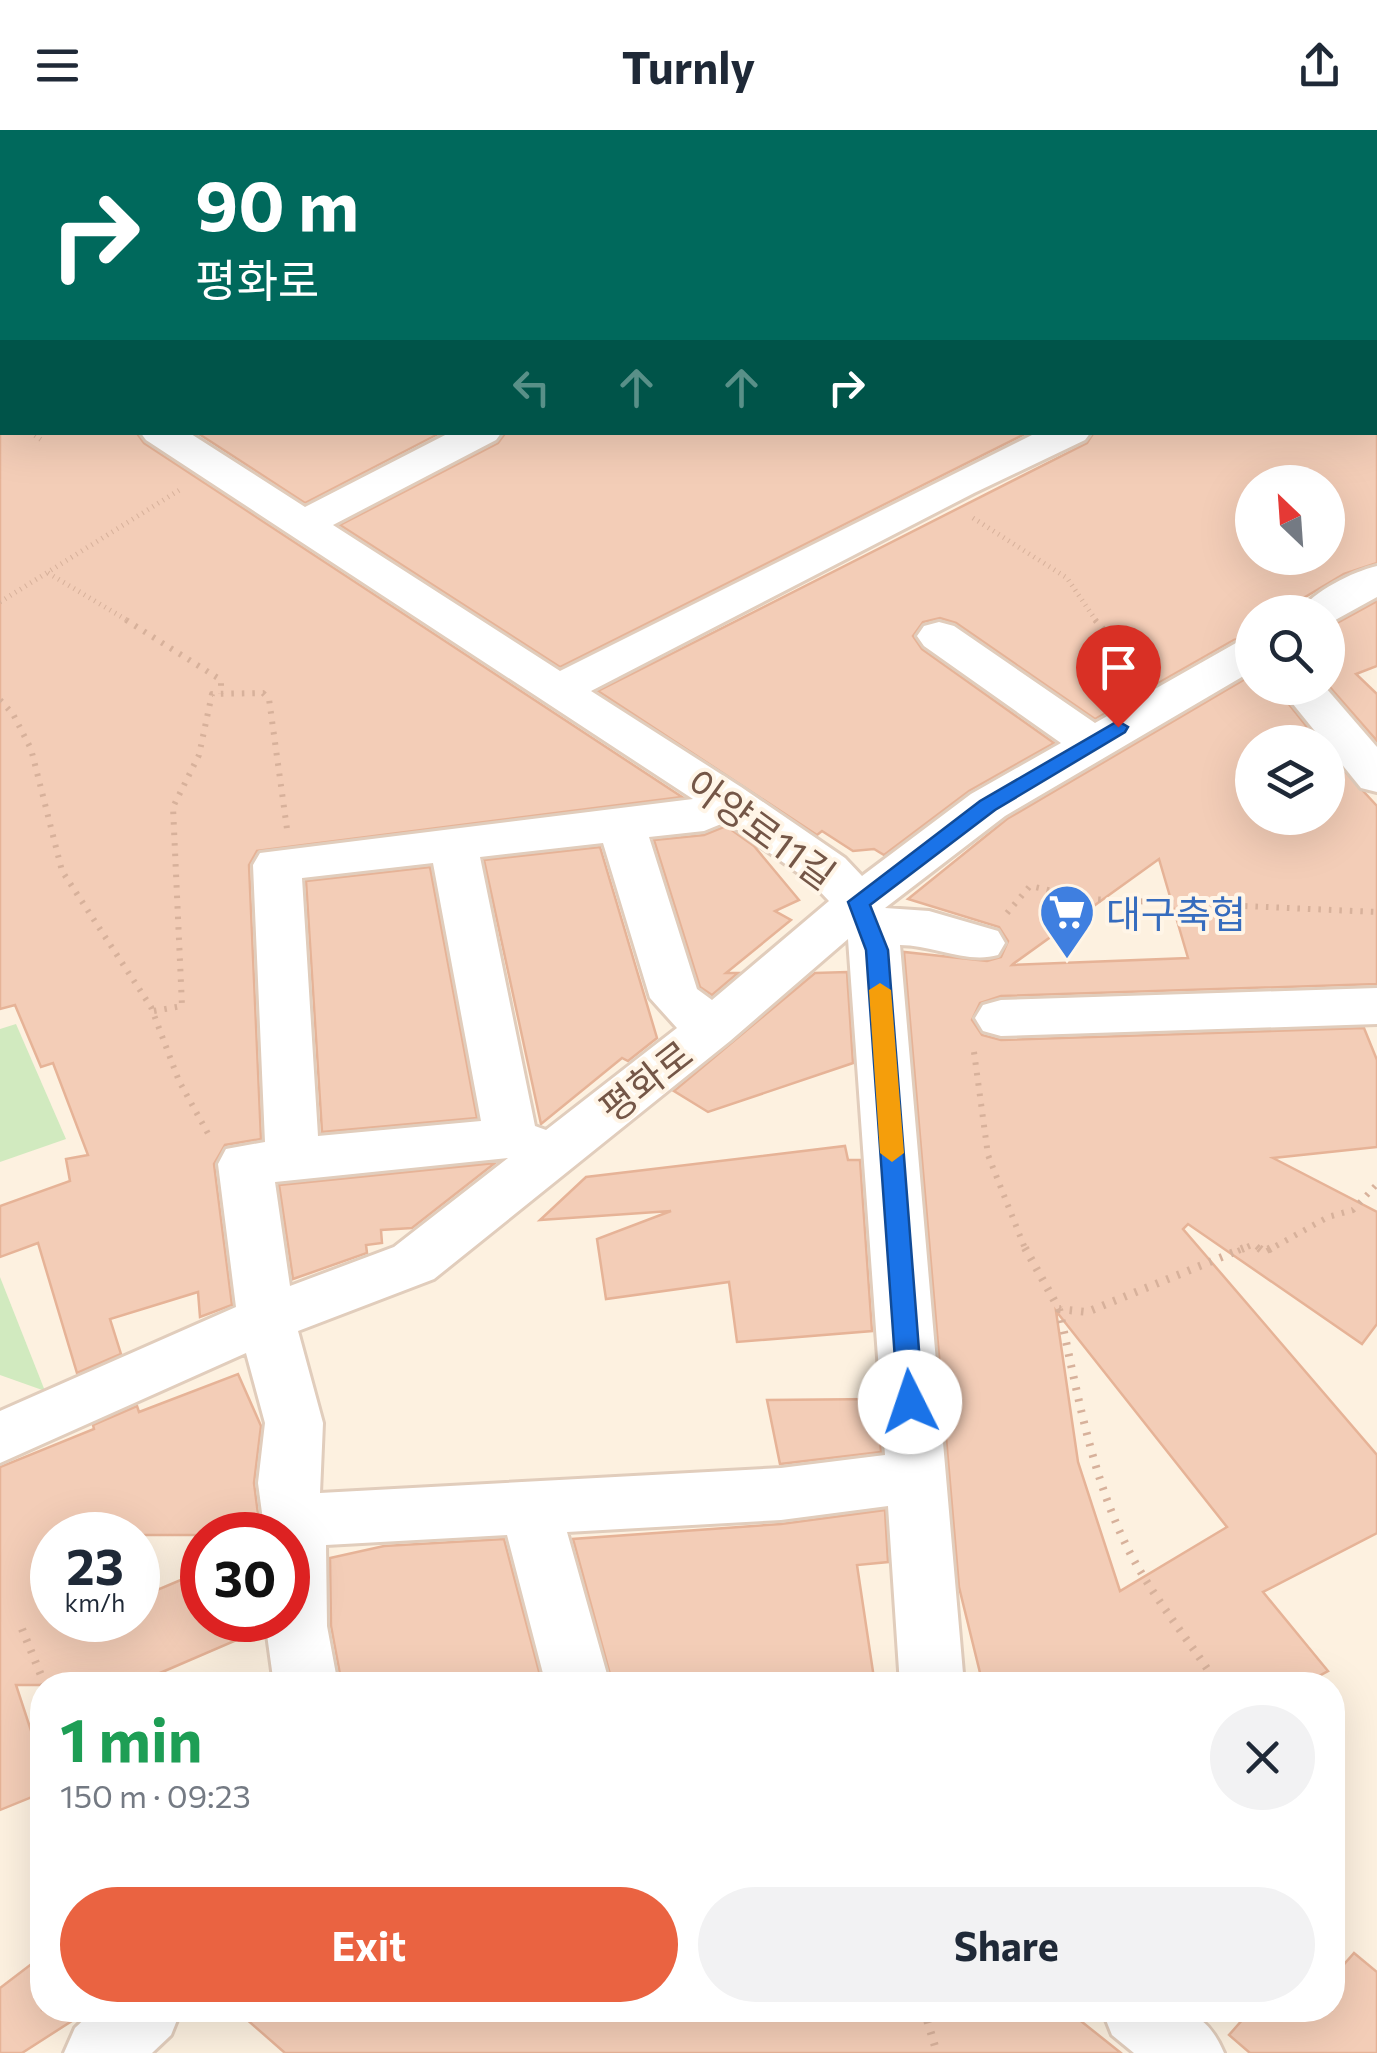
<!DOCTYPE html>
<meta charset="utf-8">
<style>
:root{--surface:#fff;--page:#f2f2f3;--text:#1f2937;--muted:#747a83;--accent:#ea6341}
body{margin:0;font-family:Commissioner,"Noto Sans KR",sans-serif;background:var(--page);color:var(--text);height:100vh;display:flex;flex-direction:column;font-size:38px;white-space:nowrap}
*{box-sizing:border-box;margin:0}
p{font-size:32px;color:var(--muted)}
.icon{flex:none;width:55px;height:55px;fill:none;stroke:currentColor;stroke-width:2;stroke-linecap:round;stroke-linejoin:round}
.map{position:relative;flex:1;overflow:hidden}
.sheet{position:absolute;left:30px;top:1542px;width:1315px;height:350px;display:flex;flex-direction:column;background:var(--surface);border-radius:40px;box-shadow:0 10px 40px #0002}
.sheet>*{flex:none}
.hud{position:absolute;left:0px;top:0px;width:1378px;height:305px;box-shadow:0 10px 40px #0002;background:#00695c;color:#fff;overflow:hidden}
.needle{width:65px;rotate:335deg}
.buttons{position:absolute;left:1235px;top:335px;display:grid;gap:20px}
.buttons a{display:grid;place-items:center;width:110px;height:110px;border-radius:50%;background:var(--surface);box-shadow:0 10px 40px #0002;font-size:50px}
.speed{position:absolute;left:30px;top:1382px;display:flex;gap:20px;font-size:50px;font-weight:700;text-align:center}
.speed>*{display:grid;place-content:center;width:130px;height:130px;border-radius:50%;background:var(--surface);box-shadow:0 10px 40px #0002;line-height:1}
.speed small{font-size:25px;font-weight:400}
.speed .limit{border:15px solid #d22;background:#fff;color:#111}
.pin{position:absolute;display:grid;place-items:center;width:85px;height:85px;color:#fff;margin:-102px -42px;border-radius:50% 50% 50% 0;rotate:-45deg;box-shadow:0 0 10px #0007}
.pin .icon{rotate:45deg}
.me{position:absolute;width:110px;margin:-55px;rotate:356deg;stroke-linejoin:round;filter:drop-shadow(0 0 8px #0008)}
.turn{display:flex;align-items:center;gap:35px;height:210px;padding:0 30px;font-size:45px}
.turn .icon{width:130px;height:130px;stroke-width:2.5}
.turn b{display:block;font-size:70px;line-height:85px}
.lanes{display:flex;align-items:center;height:95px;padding:0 30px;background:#0003;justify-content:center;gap:50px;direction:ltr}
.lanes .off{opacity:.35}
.round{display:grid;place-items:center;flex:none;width:105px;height:105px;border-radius:52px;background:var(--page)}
.summary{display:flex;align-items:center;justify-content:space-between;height:170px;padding:0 30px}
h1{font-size:60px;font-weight:700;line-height:75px;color:#1e9e55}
.button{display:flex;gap:20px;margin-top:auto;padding:20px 30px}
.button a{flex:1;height:115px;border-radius:60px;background:var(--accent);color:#fff;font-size:40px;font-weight:700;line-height:115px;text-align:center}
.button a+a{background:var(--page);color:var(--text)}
header{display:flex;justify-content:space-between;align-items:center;height:130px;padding:0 30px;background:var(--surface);font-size:45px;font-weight:700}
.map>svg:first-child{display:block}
.green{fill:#d1eabf}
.building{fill:#f3cdb7;stroke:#e6b397;stroke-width:2.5;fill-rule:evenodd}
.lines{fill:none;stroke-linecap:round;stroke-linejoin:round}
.minor-casing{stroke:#e1cdbc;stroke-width:6}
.path-far2{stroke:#d7b19b;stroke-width:5;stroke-dasharray:1 5;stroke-linecap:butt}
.path-far1{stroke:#d7b19b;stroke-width:6;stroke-dasharray:2.5 8;stroke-linecap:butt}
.path{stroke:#d7b19b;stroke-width:8;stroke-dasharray:2.5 9;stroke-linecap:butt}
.minor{fill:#fff;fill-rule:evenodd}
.route{fill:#1a73e8;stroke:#114b97;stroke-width:2.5}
.slow{fill:#f59e0b}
.labels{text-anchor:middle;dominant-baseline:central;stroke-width:8;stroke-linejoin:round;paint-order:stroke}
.street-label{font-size:38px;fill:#745647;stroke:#fff5e7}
.shop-label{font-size:38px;fill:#366cbe;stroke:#fff5e7;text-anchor:start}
</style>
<header><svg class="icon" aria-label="menu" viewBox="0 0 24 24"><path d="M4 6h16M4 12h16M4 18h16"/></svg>Turnly<svg class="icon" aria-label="share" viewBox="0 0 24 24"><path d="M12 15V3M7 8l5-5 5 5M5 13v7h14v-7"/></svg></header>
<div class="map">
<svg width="1377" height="1923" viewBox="0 0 1377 1923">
<rect width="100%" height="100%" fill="#fdf1e0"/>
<!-- green -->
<g class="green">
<polygon points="16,894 66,1009 0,1032 0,899"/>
<polygon points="0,1147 45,1261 0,1245"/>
</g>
<!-- building -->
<g class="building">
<polygon points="0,302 136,302 144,313 682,667 257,721 249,735 261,1009 225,1015 214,1034 232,1175 200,1187 198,1162 110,1189 121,1224 77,1243 38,1113 0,1127 0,1076 70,1051 66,1029 88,1025 53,933 41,937 15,875 0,879"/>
<polygon points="196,302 442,302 305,373"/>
<polygon points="506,302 1029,302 560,537 340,395 498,313"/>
<path d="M1094,302h283v131l-33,11 -64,38h-28v24l-18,4 -139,79 -139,-96 -16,-5 -17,4 -10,14 9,13 132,94 -85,48 -85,64 -10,-6 -21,2 -31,-20 -5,4 -219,-144 489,-248zM1252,352h76v76h-76z"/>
<polygon points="1377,471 1377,536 1356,544 1377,564 1377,611 1328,555 1328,498"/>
<path d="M1252,545v13h24l43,54h-67v76h76v-65l49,53v178l-376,12 -21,7 -8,17 10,15 19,5 363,-12 13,32v87l-104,11 104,54v112l-15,20 -174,-120 -5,5 194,226v78l-114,59 65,79 -26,14h-319l-24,-98 -55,-635 83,9 14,-4 7,-16 -9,-14 -91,-28 99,-80zM1159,729l29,99 -176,7 1,-1zM1056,1181l171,216 -107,64 -42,-129z"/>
<polygon points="726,696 754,716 799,770 775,781 791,790 726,843 738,843 712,865 700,857 654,710 704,705"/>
<polygon points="600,717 657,908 628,931 622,928 541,994 484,730"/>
<polygon points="430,737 477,988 322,1002 306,751"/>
<polygon points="847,842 853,933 708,982 674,961 815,843"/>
<polygon points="845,1016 848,1030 860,1030 872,1201 737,1212 729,1152 606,1169 597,1109 671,1081 540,1090 586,1047"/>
<polygon points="495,1033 412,1098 381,1100 382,1113 366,1115 367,1123 293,1149 279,1055"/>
<polygon points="238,1244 261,1296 254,1353 258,1384 205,1405 52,1405 52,1490 138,1490 138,1468 202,1441 202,1490 261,1490 262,1499 153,1546 157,1555 16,1555 42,1634 42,1663 0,1680 0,1337 94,1299 93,1295 137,1276 139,1282"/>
<polygon points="877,1269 881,1322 780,1334 767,1270"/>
<polygon points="885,1380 888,1432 857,1435 875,1555 613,1555 573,1409 781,1394"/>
<polygon points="504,1409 541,1549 522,1555 342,1555 331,1496 330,1428 384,1416"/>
<polygon points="1354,1823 1377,1842 1377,1923 1250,1923 1229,1905 1251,1880 1332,1880 1332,1848"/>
<polygon points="42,1826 42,1880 89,1880 22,1923 0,1923 0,1858"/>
<polygon points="236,1880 1067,1880 1121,1923 285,1923"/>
</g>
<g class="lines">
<!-- minor casing -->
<g class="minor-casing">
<g id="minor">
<polygon points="1094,0 1132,0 1133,2 1096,2"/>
<polygon points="2,111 2,133 0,134 0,112"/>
<polygon points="1375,111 1377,112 1377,134 1375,133"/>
<polygon points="1375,156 1377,156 1375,179"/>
<rect x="0" y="187" width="2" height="23"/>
<path d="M140,302h48l117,75 146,-75h51l-6,8 -163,85 227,146 478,-239h53l-6,8 -111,53 -383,198 150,96 104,71 17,18 109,-82 90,-51 -137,-97 -7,-10 7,-10 15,-4 15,4 141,97 141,-80 16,-4v32l-247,145 -120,92 44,3 69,20 7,12 -7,12c-31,9 -65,-10 -98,-10l64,740h-64l-12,-179 -107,14 -214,12 43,153h-64l-39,-150 -181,10 1,81 11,59h-64l-9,-65h23v-85h-23l-7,-52 7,-60 -19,-70 -246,110v-52l236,-104 -18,-143 8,-15 39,-7 -12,-277 7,-12 433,-54 -547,-359zM726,692l85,60 18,19 -117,99 -15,-11 -48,-152 55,-6zM603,713l47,155 27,30 -131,102 -11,-4 -55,-269zM433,733l48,258 -163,15 -16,-258zM848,809l37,516 -104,13 -461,25 3,-70 -25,-92 136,-52 296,-238zM508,1028l-114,89 -104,39 -15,-104z"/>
<path d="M1377,436v31l-49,27v-12h-29c15,-21 53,-40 78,-46z"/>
<polygon points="1280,558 1326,558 1377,617 1377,662 1361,658"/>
<polygon points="1377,858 1377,894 1001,906 983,901 975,888 983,875 1001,870"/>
<polygon points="94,1880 181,1880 171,1905 152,1923 64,1923 75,1898"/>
<path d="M1102,1880c56,0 97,-17 122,43h-90l-22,-18z"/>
</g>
</g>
<!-- path-far2 -->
<g class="path-far2">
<polyline points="30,302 43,311"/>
<polyline points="973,388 1067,448 1097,492"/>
<polyline points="48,443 130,492"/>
<polyline points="0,472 181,359"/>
</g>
<!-- path-far1 -->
<g class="path-far1">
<polyline points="126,490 221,550 221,564"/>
<polyline points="1095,490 1142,542"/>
<polyline points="0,570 13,584 31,619 62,741 151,877 179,951 211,1009"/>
<polyline points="1007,783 1030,756 1089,769 1377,782"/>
<polyline points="154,881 182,876 173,677 199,625 212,564 263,563 269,569 287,699"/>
<polyline points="974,922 988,1025 1026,1121"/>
<polyline points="1238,1121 1254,1114 1262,1121"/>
<polyline points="1267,1121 1328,1087 1353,1080 1377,1054"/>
</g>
<!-- path -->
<g class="path">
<polyline points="1025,1118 1059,1179 1087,1182 1244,1118"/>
<polyline points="1259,1118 1264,1122 1271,1118"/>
<path d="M1059,1179c18,81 32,167 70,242 25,48 60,89 89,134"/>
<polyline points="22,1499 45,1555"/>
<polyline points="924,1880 937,1923"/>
</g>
<!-- minor -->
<use href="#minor" class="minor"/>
</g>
<!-- route -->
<polygon class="route" points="1118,591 1128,597 1125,602 995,680 870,775 888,820 923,1272 910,1282 898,1272 866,820 848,772 980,671"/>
<!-- slow -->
<polygon class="slow" points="880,853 891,860 904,1023 892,1032 880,1023 869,860"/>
<!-- icons -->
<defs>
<g id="supermarket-pin" transform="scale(2.875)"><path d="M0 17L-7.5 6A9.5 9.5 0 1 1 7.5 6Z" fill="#3f7fe0" stroke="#fff5e7"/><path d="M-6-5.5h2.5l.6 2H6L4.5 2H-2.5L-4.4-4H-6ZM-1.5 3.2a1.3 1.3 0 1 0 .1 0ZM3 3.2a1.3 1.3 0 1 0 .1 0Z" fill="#fff"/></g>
</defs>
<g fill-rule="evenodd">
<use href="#supermarket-pin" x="1067" y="782"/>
</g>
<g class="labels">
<!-- street labels -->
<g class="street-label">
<text transform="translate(762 698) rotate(36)">아양로11길</text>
<text transform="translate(645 950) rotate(-38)">평화로</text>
</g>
<!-- shop labels -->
<g class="shop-label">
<text x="1106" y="782">대구축협</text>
</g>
</g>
</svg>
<div class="buttons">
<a><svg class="needle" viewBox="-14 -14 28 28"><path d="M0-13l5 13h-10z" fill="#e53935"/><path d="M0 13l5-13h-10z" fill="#747a83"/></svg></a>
<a><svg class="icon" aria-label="search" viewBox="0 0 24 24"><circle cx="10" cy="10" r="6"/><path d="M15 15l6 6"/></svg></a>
<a><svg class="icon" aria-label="layers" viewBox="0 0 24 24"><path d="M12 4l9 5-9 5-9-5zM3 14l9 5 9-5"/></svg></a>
</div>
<div class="speed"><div>23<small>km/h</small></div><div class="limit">30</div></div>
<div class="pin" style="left:1118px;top:597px;background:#d93025"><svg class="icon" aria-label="arrive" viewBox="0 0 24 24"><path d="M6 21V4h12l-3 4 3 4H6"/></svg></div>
<svg class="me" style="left:910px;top:1272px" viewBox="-20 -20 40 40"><circle r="19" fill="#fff"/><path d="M0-13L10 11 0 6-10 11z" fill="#1a73e8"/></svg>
<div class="hud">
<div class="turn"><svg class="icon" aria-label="right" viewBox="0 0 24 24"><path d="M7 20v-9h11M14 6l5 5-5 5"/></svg><div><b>90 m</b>평화로</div></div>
<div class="lanes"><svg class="icon off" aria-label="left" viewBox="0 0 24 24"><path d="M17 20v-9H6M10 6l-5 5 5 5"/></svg><svg class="icon off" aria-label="ahead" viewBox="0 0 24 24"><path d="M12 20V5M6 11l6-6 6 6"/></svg><svg class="icon off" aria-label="ahead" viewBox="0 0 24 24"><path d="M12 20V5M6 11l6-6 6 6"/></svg><svg class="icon" aria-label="right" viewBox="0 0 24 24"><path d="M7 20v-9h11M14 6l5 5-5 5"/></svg></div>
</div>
<section class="sheet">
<div class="summary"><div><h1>1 min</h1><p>150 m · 09:23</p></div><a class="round"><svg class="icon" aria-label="close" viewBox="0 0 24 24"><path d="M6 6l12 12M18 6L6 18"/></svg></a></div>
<div class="button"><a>Exit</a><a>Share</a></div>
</section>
</div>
